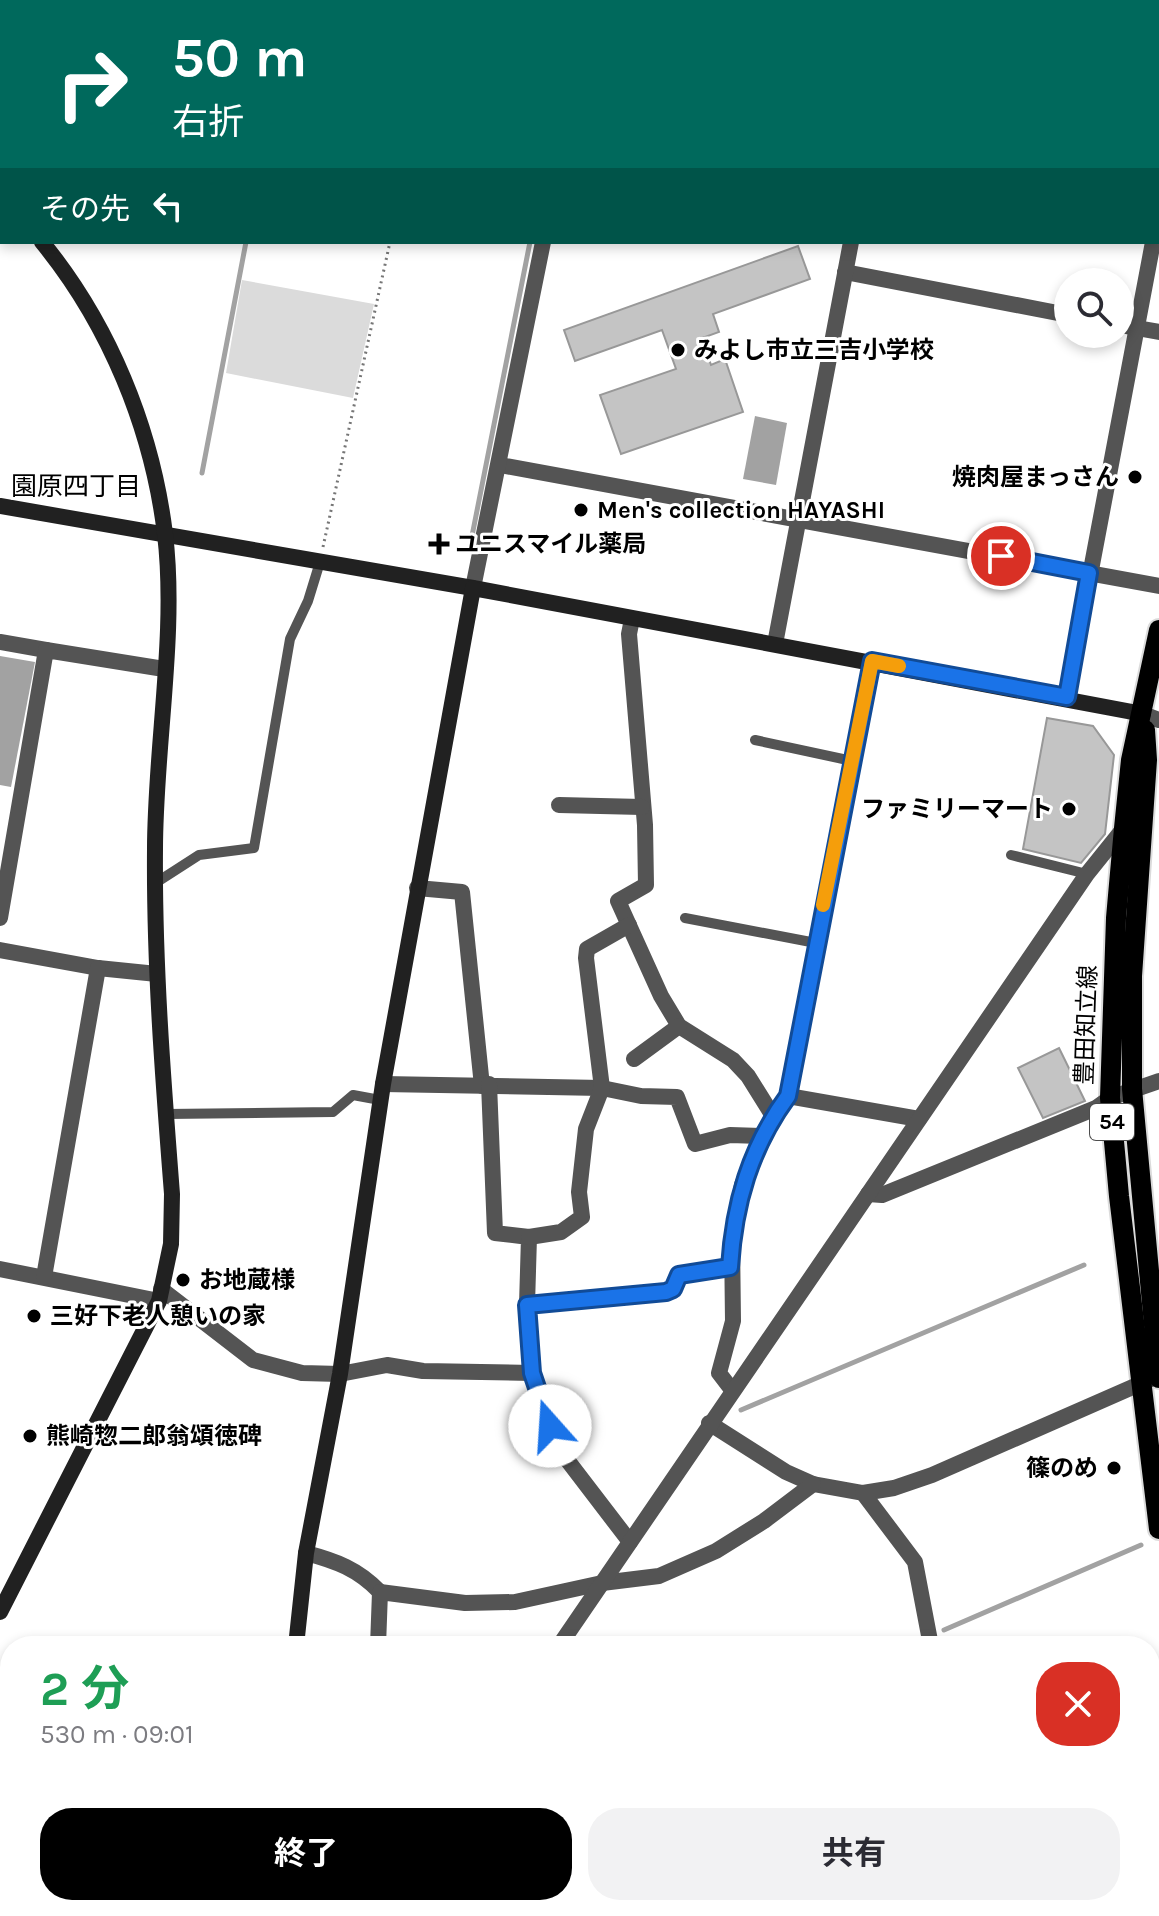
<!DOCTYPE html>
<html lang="ja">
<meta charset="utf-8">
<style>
:root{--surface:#fff;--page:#f2f2f3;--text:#2b2b33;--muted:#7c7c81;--accent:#000}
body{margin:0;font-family:Karla,"Noto Sans JP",sans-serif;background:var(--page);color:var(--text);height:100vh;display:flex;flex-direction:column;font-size:30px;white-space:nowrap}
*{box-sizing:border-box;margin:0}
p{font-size:26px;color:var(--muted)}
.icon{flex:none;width:44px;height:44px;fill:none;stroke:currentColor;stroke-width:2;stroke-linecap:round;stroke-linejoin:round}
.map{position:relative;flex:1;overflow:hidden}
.panel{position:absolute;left:0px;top:1636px;width:1160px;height:280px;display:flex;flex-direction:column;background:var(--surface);border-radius:32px 32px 0 0;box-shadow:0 4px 12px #0003}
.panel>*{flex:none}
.guide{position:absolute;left:0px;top:0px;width:1160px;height:244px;box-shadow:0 4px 12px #0003;background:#00695c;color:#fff;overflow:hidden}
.tools{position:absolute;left:1054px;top:268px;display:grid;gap:16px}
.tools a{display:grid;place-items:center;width:80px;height:80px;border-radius:50%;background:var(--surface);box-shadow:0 4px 12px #0003;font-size:40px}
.pin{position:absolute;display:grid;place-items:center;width:68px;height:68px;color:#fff;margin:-34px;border:4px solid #fff;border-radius:50%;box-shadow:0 2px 8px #0007}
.me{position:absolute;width:88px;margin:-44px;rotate:341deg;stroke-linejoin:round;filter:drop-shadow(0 0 6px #0008)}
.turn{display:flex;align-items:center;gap:28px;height:168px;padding:0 40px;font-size:36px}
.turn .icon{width:104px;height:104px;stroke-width:2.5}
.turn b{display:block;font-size:56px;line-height:68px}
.then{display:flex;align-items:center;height:76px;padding:0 40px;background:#0003;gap:16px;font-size:30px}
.round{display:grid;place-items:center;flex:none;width:84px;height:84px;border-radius:32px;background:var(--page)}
.head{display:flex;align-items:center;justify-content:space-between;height:136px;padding:0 40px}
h1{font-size:48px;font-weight:700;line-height:60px;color:#1e9e55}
.button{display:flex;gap:16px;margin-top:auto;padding:16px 40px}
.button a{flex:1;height:92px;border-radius:32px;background:var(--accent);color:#fff;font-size:32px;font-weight:700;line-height:92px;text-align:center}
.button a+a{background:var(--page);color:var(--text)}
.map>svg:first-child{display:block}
.green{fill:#dbdbdb}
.water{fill:#a2a2a2}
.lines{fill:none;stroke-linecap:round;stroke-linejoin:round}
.stream{stroke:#a2a2a2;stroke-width:5}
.building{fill:#c4c4c4;stroke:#989898;stroke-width:2}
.primary-casing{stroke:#dbdbdb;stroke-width:24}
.path{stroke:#767676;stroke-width:3;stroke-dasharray:2 4;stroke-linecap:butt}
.lane{stroke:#545454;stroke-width:10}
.street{stroke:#545454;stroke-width:16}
.secondary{stroke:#212121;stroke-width:16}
.primary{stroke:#000;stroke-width:20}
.route-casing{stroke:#114b97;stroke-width:20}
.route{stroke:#1a73e8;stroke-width:14}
.slow{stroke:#f59e0b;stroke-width:14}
.poi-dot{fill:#000;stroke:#fff;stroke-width:3}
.labels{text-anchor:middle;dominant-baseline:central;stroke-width:6;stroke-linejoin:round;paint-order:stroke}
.shield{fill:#fff;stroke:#4c4c4c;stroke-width:2}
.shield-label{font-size:22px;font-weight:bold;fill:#000}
.poi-label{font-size:24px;font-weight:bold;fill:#000;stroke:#fff;text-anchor:start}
.street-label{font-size:24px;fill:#000;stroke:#fff}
.neighbourhood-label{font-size:26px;fill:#000;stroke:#fff}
</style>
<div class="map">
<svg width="1159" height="1916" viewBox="0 0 1159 1916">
<rect width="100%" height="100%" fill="#fff"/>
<!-- green -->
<polygon class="green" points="242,280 374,304 353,398 226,373"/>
<!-- water -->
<g class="water">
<polygon points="755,416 787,423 776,485 743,479"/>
<polygon points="0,656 35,662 11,787 0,785"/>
</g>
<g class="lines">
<!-- stream -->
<g class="stream">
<polyline points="50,2 53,0"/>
<polyline points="298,2 301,0"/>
<polyline points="577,2 577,0"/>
<polyline points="0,41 2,39"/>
<polyline points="0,234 2,232"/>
<polyline points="202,473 246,242"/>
<polyline points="472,536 530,242"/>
<polyline points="741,1410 1084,1265"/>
<polyline points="944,1630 1141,1545"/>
<polyline points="1150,1841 1159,1837"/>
</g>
</g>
<!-- building -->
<g class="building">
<polygon points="798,246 810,279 713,314 719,332 702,338 711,365 725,359 743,412 621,454 600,395 676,369 662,330 575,361 564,330"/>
<polygon points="1047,718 1093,726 1114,755 1105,834 1081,863 1023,849"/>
<polygon points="1059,1048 1085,1101 1043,1118 1018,1068"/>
</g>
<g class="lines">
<!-- primary casing -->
<g class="primary-casing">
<g id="primary">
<polyline points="1159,630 1131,760 1124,828 1116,918 1110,1098 1119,1196 1159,1529"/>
<polyline points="1145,730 1147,760 1132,976 1132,1089 1159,1378"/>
</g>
</g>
<!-- path -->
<g class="path">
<polyline points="283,2 286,0"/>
<polyline points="436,2 437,0"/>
<polyline points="323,547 390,242"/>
</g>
<!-- lane -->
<g class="lane">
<polyline points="755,740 852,761"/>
<polyline points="1011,855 1087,874"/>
<polyline points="154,884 199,855 254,848 290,639 308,601 320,562"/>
<polyline points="685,918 816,943"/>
<polyline points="166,1114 333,1112 353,1095 380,1100"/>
</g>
<!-- street -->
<g class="street">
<polyline points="590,2 591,0"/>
<polyline points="897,2 897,0"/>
<polyline points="1158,91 1159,91"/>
<polyline points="1158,217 1159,212"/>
<polyline points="845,272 1068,315"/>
<polyline points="1120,325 1159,332"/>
<polyline points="500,465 1159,586"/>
<polyline points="473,588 543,242"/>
<polyline points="632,619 629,634 645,825 646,885 618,901 661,996 679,1026 733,1060 748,1076 773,1116"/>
<polyline points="0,642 46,650"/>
<polyline points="775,644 851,242"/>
<polyline points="1067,697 1153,242"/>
<polyline points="1143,714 1159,720"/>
<polyline points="559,805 642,807"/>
<polyline points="417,888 462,892 482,1086"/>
<polyline points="0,918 46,650 164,669"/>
<polyline points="0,950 98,968 157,974"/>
<polyline points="634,1059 679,1026"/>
<polyline points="383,1084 602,1088 641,1096 677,1097 695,1144 730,1135 761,1136"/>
<polyline points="489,1084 495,1233 529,1237 527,1305 532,1373 555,1444 630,1542"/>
<polyline points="788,1096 919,1119"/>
<polyline points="868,1194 882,1195 1096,1108 1110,1098 1159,1081"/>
<polyline points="529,1237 561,1232 582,1217 579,1192 586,1129 602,1088 586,958 587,949 629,925"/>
<polyline points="0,1269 159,1301"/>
<polyline points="44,1277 98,968"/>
<polyline points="161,1289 253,1360 302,1373 340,1374 387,1365 423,1371 532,1373"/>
<polyline points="527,1305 666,1292 673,1289 679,1275 730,1267"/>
<polyline points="732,1390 719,1373 733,1321 732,1238 742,1185 761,1136 788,1096 872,661"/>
<polyline points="709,1423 786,1472 813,1484 863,1493 894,1488 932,1475 1151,1379"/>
<polyline points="863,1493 915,1562 931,1646"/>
<path d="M306,1553c30,8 52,16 74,39"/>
<polyline points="378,1646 380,1592 465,1603 515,1602 602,1583 659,1576 716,1551 764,1521 813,1484"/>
<polyline points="559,1646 1087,874 1124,828"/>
<polyline points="1150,1692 1159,1689"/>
<polyline points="0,1739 10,1741"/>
<polyline points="644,1906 662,1916"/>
<polyline points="1098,1906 1108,1916"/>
<polyline points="0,1913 4,1916"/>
<polyline points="412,1916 416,1906"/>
<polyline points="695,1916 701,1906"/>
<polyline points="1154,1916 1159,1906"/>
</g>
<!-- secondary -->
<g class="secondary">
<polyline points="0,192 2,194"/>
<polyline points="0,506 473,588 1143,714"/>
<path d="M0,1612l159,-311 12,-57 1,-50c-9,-115 -18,-230 -17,-345 0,-102 22,-216 10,-315 -13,-106 -56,-210 -123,-292"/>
<polyline points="296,1646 306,1553 340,1374 383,1084 473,588"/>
<polyline points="310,1906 311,1916"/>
</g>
<!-- primary -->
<use href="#primary" class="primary"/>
</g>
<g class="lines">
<!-- route casing -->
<g class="route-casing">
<path id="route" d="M550,1426l-18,-53 -5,-68 139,-13 7,-3 6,-14 51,-8c4,-63 20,-119 58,-171l84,-435 195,36 22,-124 -88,-17"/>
</g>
<!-- route -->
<use href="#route" class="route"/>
<!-- slow -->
<polyline class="slow" points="823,905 872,661 899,666"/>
</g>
<!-- markers -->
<g class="poi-dot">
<circle cx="678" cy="350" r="8"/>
<circle cx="1135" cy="477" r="8"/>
<circle cx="581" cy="510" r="8"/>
<path d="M435 532h8v8h8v8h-8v8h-8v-8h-8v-8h8z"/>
<circle cx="1069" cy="809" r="8"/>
<circle cx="183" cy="1280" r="8"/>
<circle cx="34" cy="1316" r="8"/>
<circle cx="30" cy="1436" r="8"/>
<circle cx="1114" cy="1468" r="8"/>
</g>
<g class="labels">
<!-- shield labels -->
<rect class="shield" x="1090" y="1104" width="44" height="36" rx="6"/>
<g class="shield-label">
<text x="1112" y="1122">54</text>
</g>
<!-- poi labels -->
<g class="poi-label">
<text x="694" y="350">みよし市立三吉小学校</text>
<text x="1119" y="477" text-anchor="end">焼肉屋まっさん</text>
<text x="597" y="510">Men's collection HAYASHI</text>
<text x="455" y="544">ユニスマイル薬局</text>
<text x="1053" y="809" text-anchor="end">ファミリーマート</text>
<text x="199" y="1280">お地蔵様</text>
<text x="50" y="1316">三好下老人憩いの家</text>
<text x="46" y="1436">熊崎惣二郎翁頌徳碑</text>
<text x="1098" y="1468" text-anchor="end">篠のめ</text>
</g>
<!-- street labels -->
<g class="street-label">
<text transform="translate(1086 1025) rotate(-88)">豊田知立線</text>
</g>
<!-- neighbourhood labels -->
<g class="neighbourhood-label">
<text x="76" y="486">園原四丁目</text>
</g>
</g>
</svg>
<div class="tools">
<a><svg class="icon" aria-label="search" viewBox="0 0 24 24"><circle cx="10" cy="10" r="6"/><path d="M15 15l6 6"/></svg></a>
</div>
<div class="pin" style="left:1001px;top:556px;background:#d93025"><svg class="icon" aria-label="arrive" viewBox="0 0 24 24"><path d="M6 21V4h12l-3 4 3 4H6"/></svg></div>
<svg class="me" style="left:550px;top:1426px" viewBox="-20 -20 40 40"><circle r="19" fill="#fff"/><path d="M0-13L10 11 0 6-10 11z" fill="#1a73e8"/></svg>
<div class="guide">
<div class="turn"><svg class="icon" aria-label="right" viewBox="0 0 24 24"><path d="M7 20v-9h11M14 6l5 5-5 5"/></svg><div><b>50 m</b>右折</div></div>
<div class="then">その先<svg class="icon" aria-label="left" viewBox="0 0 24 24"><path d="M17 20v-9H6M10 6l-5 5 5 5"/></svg></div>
</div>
<section class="panel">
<div class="head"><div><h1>2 分</h1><p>530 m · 09:01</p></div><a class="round" style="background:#d93025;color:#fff"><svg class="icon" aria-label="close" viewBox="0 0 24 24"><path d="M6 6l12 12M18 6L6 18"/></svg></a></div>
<div class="button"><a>終了</a><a>共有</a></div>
</section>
</div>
